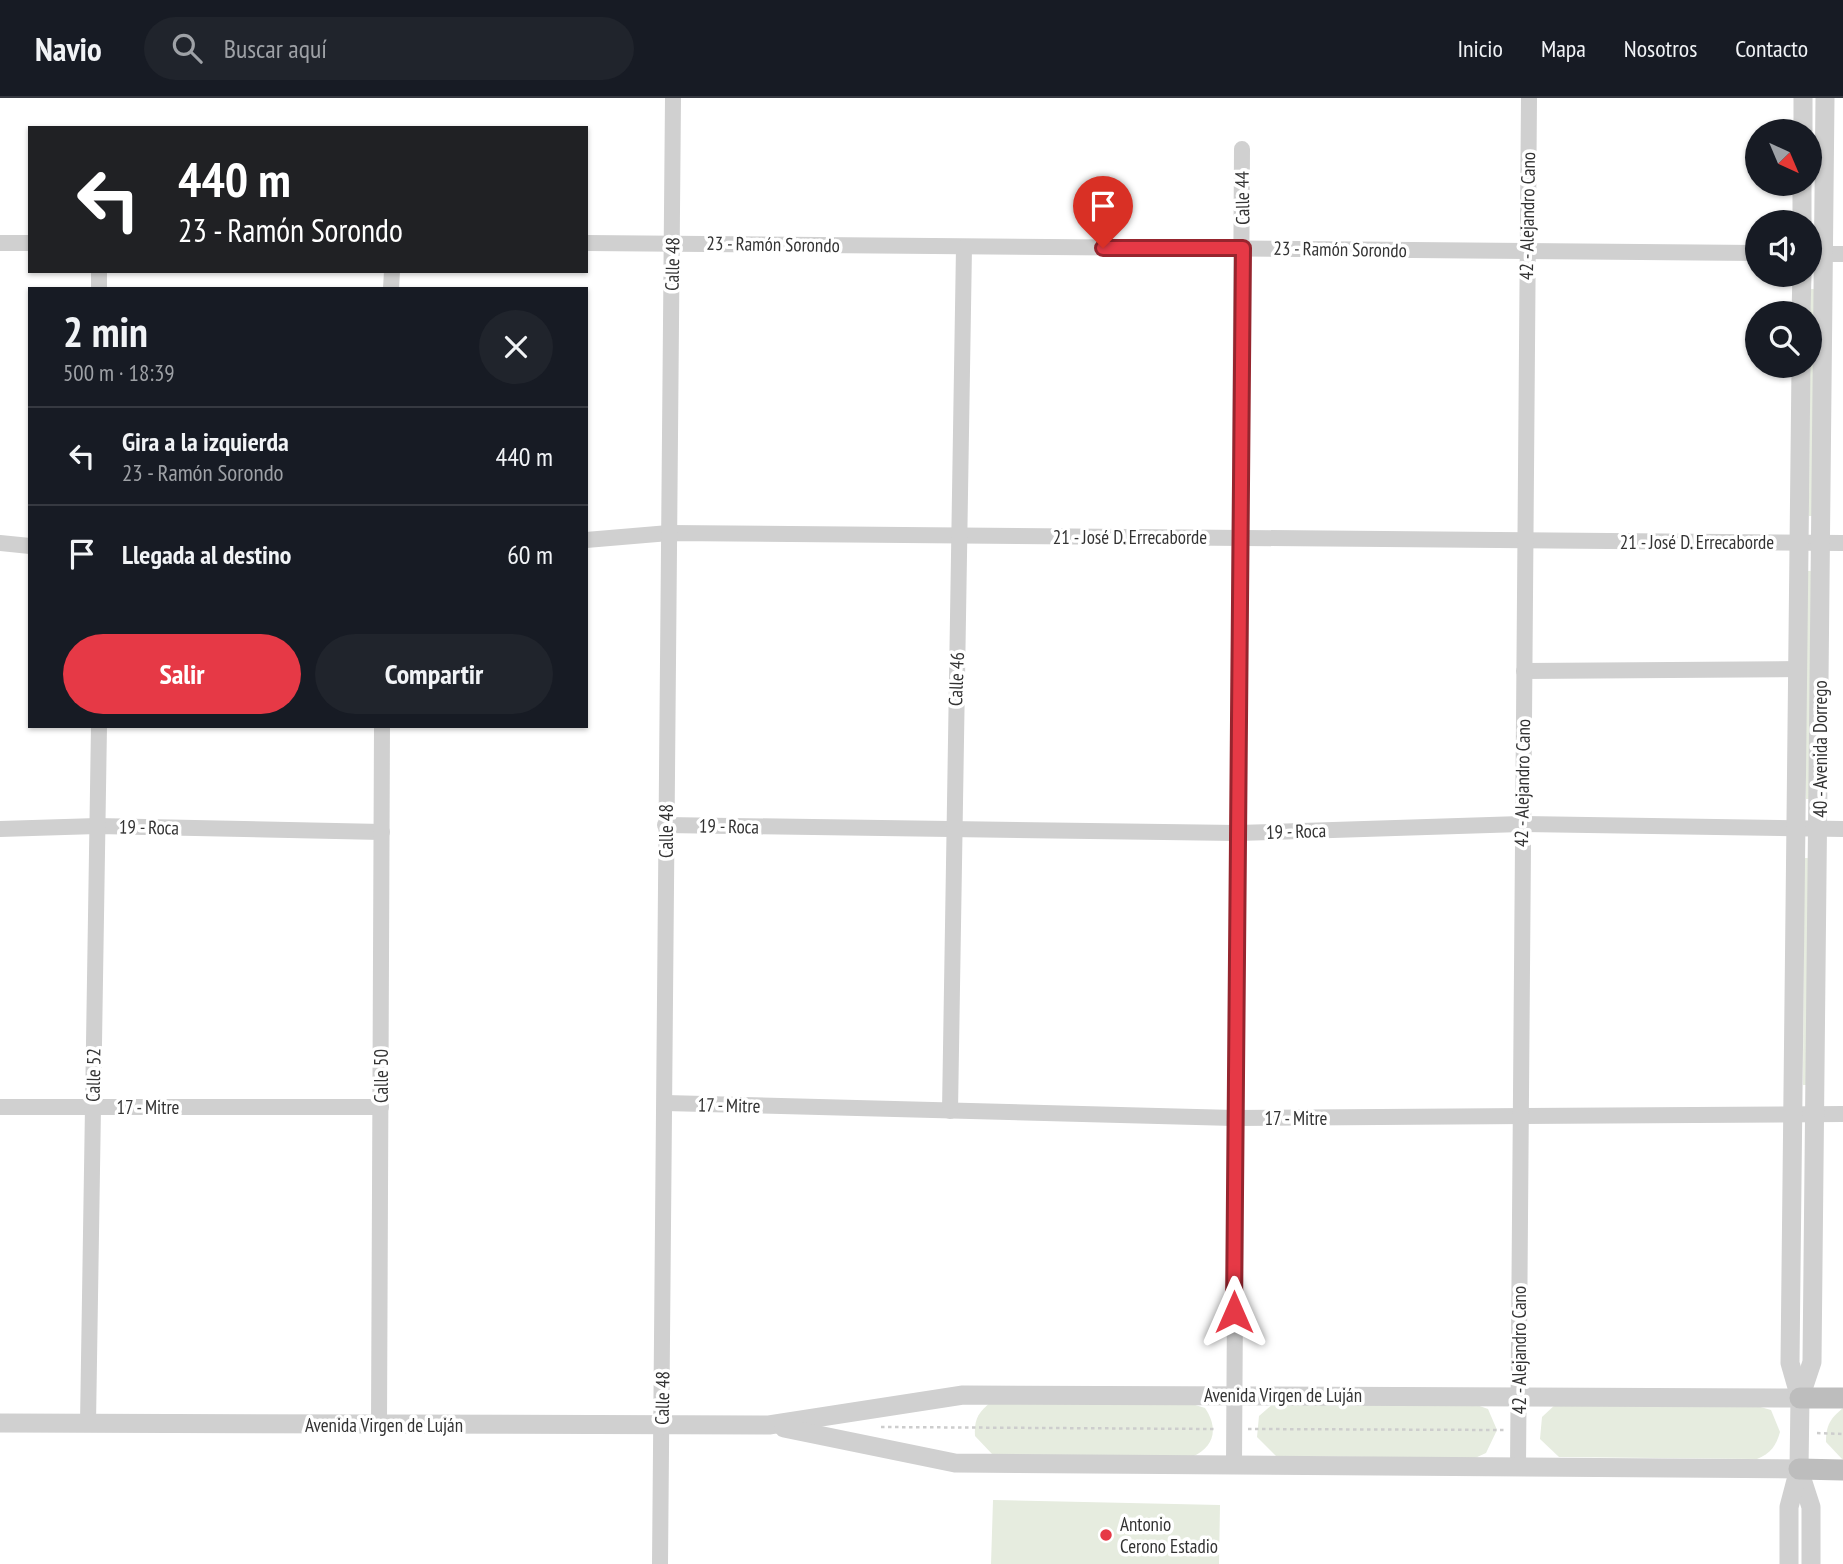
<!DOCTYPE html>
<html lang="es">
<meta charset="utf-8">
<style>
:root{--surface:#171b24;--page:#20242c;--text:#f1f3f6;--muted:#9ea1a6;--line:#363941;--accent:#e63946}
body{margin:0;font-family:"PT Sans Narrow",sans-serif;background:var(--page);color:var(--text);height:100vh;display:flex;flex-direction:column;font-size:26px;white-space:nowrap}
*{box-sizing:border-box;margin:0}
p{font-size:23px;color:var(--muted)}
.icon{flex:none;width:38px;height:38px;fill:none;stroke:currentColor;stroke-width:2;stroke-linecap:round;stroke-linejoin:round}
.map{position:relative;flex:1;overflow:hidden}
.sheet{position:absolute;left:28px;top:189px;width:560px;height:441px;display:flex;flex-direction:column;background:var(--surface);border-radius:0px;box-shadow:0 2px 5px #0004}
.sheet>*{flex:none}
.guide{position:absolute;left:28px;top:28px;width:560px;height:147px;border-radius:0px;box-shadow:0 2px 5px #0004;background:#202124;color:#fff;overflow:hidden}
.needle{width:46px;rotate:136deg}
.fabs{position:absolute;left:1745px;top:21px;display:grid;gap:14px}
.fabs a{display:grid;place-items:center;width:77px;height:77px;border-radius:50%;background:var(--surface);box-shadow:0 2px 5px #0004;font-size:35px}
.pin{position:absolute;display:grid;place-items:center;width:60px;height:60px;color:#fff;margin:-72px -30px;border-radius:50% 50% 50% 0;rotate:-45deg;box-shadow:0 0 7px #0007}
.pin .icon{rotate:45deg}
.me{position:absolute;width:77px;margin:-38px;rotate:0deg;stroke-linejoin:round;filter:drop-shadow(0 0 5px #0008)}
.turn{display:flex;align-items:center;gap:24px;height:147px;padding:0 35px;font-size:32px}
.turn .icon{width:91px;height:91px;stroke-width:2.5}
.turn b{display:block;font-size:49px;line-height:60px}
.round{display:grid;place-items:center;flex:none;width:74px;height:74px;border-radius:37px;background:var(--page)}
.head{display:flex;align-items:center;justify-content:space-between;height:119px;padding:0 35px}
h1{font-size:42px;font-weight:600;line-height:52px}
.action{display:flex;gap:14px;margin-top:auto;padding:14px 35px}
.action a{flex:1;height:80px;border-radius:42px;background:var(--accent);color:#fff;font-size:28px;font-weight:600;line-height:80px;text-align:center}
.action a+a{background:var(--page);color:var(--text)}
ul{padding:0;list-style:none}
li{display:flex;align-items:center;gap:21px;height:98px;padding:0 35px;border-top:2px solid var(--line)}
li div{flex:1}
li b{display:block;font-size:26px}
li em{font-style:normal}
header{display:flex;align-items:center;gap:42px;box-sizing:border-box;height:98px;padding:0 35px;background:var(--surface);border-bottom:2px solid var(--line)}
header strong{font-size:33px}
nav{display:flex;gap:38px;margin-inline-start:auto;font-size:24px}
.search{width:490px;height:63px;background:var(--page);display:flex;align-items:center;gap:18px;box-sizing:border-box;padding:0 24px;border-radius:38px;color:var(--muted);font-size:26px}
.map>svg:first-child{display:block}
.green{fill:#e6ecdf}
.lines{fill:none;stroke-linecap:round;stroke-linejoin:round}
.path{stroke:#cdcdcd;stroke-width:2.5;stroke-dasharray:3.5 3.5;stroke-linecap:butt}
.minor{stroke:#d0d0d0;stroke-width:16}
.tertiary{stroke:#d0d0d0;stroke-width:19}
.secondary{stroke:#bdbdbd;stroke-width:21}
.route-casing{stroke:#96252e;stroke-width:18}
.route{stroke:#e63946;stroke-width:12}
.poi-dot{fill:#e63946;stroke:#fff;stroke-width:2.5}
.labels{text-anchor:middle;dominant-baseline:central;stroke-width:7;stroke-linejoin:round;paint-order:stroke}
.street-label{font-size:19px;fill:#333;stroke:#fff}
.poi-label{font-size:19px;fill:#333;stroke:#fff;text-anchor:start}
</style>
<header>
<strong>Navio</strong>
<div class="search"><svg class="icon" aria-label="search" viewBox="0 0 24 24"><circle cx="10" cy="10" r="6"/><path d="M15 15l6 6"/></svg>Buscar aquí</div>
<nav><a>Inicio</a><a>Mapa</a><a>Nosotros</a><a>Contacto</a></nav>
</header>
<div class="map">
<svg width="1843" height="1466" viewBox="0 0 1843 1466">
<rect width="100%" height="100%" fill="#fff"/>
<!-- green -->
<g class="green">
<polygon points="1810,191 1814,191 1814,418 1809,418"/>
<polygon points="1806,473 1811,473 1810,701 1806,701"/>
<polygon points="1804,760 1808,760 1808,987 1803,987"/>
<path d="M991,1304l201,2 13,4c14,21 9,39 -13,49l-199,-2 -18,-19c-1,-17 3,-23 16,-34z"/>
<polygon points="1274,1305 1474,1306 1488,1311 1497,1332 1486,1355 1475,1360 1276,1358 1257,1339 1259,1318"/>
<path d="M1556,1306l201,2 14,4 9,22c-4,14 -9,21 -23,27l-198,-2 -19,-18 2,-22z"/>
<path d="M1843,1310v52l-17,-18c0,-17 4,-23 17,-34z"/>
<polygon points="993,1402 1220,1407 1219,1466 991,1466"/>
</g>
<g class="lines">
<!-- path -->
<g class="path">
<polyline points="881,1329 1217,1331"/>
<polyline points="1248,1331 1504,1332"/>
<polyline points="1817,1335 1843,1336"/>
</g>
<!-- minor -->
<g class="minor">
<polyline points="0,145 30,145"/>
<polyline points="586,145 1757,155"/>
<polyline points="1810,156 1843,156"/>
<polyline points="99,173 99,191"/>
<polyline points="391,191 392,173"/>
<polyline points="586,442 669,435 1843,445"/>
<polyline points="0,445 30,448"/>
<polyline points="1524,573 1799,571"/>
<polyline points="665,727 1237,735 1521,726 1843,731"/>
<polyline points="0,731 97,728 382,734"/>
<polyline points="665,1005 1234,1020 1843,1016"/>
<polyline points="0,1009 381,1009"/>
<polyline points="950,1013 964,149"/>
<polyline points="88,1326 99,628"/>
<polyline points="379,1327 382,628"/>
<polyline points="1234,1367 1242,51"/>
<polyline points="1518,1369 1529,0"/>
<polyline points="660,1466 673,0"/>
</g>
<!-- tertiary -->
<g class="tertiary">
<polyline points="1803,33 1803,0"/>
<polyline points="1802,124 1802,86"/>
<polyline points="1801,215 1802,177"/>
<polyline points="1800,1300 1812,1264 1825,0"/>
<polyline points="0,1325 769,1327 963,1297 1800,1300"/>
<polyline points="784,1330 955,1365 1799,1371"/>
<polyline points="1799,1372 1811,1409 1811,1466"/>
<polyline points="1789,1466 1789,1409 1799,1371 1800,1300 1790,1265 1801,268"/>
</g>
<!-- secondary -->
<g class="secondary">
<polyline points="1800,1300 1843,1300"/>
<polyline points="1799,1371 1843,1372"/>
</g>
</g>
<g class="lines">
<!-- route casing -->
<g class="route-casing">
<polyline id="route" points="1103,150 1243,150 1234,1214"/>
</g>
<!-- route -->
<use href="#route" class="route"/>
</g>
<!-- markers -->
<circle class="poi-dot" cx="1106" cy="1437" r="7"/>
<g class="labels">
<!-- street labels -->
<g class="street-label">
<text transform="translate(1242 100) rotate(-91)">Calle 44</text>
<text transform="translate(1527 118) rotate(-89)">42 - Alejandro Cano</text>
<text transform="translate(773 146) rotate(1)">23 - Ramón Sorondo</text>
<text transform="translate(1340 151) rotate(1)">23 - Ramón Sorondo</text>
<text transform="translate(672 166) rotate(-89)">Calle 48</text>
<text x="1130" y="439">21 - José D. Errecaborde</text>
<text x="1697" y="444">21 - José D. Errecaborde</text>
<text transform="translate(956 581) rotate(-88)">Calle 46</text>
<text transform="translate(1820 651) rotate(-90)">40 - Avenida Dorrego</text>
<text transform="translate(1522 685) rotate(-89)">42 - Alejandro Cano</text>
<text transform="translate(729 728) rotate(1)">19 - Roca</text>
<text transform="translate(149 729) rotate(1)">19 - Roca</text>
<text transform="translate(666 733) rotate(-90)">Calle 48</text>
<text transform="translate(1296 733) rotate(-2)">19 - Roca</text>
<text transform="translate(93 977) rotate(-89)">Calle 52</text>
<text transform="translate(381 978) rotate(-90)">Calle 50</text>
<text transform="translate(729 1007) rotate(1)">17 - Mitre</text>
<text x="148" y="1009">17 - Mitre</text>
<text x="1296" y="1020">17 - Mitre</text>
<text transform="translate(1519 1252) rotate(-90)">42 - Alejandro Cano</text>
<text x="1283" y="1297">Avenida Virgen de Luján</text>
<text transform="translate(662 1300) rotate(-89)">Calle 48</text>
<text x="384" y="1327">Avenida Virgen de Luján</text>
</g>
<!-- poi labels -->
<g class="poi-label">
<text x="1120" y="1426">Antonio<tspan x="1120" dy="22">Cerono Estadio</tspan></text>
</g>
</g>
</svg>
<div class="fabs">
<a><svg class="needle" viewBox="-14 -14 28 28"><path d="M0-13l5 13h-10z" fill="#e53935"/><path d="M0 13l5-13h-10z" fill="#9ea1a6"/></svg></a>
<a><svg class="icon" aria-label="sound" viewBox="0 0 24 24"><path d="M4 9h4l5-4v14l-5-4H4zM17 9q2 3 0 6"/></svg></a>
<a><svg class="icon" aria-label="search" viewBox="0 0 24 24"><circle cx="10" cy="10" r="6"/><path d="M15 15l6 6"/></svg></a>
</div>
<div class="pin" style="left:1103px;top:150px;background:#d93025"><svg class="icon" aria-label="arrive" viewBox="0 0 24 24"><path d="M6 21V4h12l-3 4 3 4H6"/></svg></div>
<svg class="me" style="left:1234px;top:1214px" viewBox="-20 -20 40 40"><path d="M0-17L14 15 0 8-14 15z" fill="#e63946" stroke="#fff" stroke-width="4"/></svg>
<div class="guide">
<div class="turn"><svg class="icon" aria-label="left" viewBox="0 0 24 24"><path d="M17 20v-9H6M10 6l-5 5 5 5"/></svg><div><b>440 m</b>23 - Ramón Sorondo</div></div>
</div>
<section class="sheet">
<div class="head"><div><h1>2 min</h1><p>500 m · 18:39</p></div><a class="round"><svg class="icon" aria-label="close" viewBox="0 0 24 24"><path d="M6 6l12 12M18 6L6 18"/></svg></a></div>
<ul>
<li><svg class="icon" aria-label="left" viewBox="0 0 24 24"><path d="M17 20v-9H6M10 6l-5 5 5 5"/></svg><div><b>Gira a la izquierda</b><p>23 - Ramón Sorondo</p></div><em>440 m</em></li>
<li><svg class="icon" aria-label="arrive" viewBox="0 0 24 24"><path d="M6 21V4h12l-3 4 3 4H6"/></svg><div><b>Llegada al destino</b></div><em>60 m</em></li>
</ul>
<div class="action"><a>Salir</a><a>Compartir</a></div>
</section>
</div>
